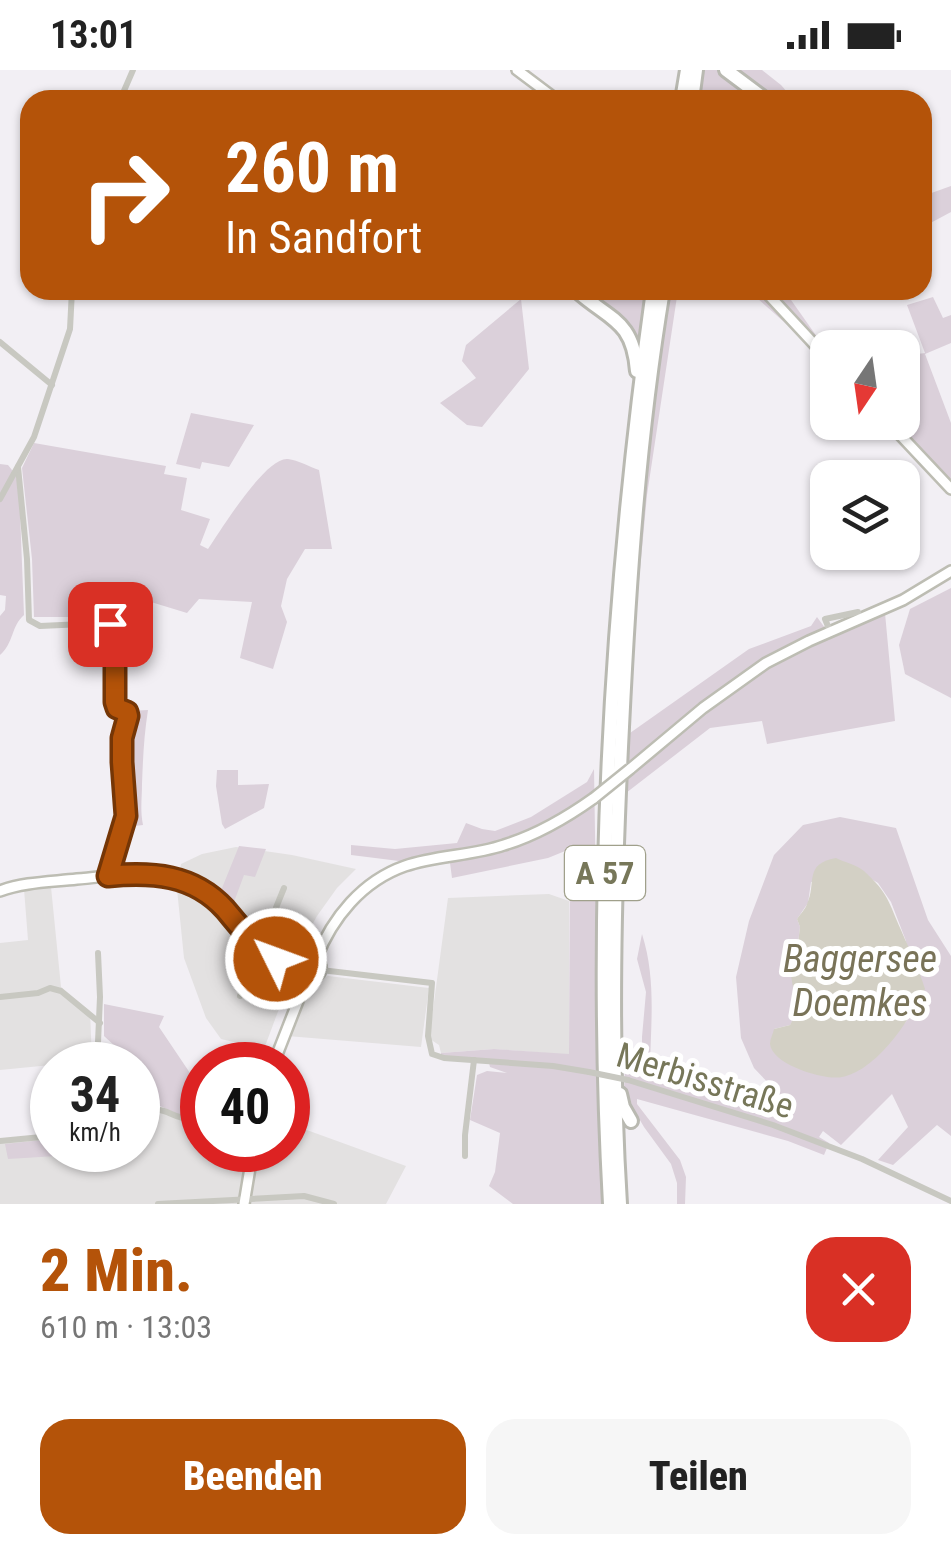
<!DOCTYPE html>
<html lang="de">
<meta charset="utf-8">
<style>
:root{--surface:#fff;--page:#f6f6f6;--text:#222;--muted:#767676;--accent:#b45309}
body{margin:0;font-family:"Roboto Condensed",sans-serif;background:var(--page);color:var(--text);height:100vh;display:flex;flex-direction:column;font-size:38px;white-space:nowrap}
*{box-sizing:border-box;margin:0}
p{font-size:32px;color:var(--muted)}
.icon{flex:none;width:55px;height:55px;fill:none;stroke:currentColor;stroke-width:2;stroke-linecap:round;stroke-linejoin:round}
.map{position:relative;height:1134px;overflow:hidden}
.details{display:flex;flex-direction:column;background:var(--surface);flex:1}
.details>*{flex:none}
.top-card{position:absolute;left:20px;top:20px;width:912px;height:210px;border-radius:30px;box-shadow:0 2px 8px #0004;background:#b45309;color:#fff;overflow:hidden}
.needle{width:65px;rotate:193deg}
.fabs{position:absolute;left:810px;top:260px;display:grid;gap:20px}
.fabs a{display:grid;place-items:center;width:110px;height:110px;border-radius:20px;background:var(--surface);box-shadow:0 2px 8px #0004;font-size:50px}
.speed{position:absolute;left:30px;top:972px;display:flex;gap:20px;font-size:50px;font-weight:700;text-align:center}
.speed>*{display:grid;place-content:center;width:130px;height:130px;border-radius:50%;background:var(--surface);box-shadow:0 2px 8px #0004;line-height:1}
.speed small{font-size:25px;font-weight:400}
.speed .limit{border:15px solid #d22;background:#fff;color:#111}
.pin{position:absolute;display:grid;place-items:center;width:85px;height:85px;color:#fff;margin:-42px;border-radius:20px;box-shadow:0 5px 15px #0006}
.me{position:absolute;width:110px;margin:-55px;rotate:312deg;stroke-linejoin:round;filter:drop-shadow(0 0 8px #0008)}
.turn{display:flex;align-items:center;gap:35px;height:210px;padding:0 40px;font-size:45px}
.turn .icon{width:130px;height:130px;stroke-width:2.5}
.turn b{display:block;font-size:70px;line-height:85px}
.round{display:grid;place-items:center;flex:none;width:105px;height:105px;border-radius:30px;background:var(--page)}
.headline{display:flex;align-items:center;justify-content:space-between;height:170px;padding:0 40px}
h1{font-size:60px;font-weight:800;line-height:75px;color:var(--accent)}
.button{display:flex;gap:20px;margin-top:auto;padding:20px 40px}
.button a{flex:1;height:115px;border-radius:30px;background:var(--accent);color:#fff;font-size:40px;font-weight:800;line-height:115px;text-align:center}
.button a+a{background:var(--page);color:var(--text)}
.status{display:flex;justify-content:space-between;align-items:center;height:70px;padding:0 50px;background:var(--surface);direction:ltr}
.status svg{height:28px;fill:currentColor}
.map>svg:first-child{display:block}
.built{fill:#e3e1e1}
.green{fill:#dbd0da;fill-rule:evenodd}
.water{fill:#d3d0c5}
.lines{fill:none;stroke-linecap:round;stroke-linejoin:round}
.secondary-casing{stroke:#bdbdb3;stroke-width:14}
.highway-casing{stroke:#b9b9b1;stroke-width:18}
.street{stroke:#c8c8c1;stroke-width:6}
.secondary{stroke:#fff;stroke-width:9}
.highway{stroke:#fff;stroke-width:12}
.secondary-bridge-casing{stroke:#bdbdb3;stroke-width:14;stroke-linecap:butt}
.street-bridge{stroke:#c8c8c1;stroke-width:6}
.secondary-bridge{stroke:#fff;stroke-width:9}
.route-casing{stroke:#753606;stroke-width:25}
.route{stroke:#b45309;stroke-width:18}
.labels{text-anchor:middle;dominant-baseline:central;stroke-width:10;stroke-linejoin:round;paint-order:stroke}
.shield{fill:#fff;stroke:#a0a08b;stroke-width:2.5}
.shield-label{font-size:32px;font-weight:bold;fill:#777759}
.street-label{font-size:35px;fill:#777759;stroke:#fff}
.water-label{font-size:38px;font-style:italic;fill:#797358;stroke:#fff}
</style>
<div class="status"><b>13:01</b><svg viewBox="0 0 49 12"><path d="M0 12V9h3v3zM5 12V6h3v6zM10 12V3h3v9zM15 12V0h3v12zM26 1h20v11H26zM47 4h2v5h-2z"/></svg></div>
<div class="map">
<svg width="951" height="1134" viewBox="0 0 951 1134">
<rect width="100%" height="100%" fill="#f2eff4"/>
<!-- built -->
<g class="built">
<polygon points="236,777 292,785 356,799 337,818 317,846 294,888 264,877 259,890 292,904 264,979 221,969 206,948 184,888 177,819 181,794 202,784"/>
<polygon points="51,817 61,917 90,941 92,991 0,1000 0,873 28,870 24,819"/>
<polygon points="549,824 569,831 569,985 494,979 441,983 439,975 430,969 430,962 448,828"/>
<polygon points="328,906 429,918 421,977 287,966 308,913"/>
<polygon points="169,1037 191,1047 202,1040 202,1080 288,1080 288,1045 304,1059 406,1096 386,1134 0,1134 0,1073 52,1067 52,1080 138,1080 138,1043"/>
</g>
<!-- green -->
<g class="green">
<polygon points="703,0 721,0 762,30 698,30"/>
<polygon points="734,0 762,0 781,15 794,30 772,30"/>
<polygon points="951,116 951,142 923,157 923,126"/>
<polygon points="579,220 647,220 638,284"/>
<polygon points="671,220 678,220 647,425 634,564 630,663 749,579 811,556 817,547 825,558 812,568 832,565 885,543 895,651 767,674 762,651 710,658 626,723 630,699 621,683 643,396"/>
<polygon points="748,220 784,220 827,281 827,290"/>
<polygon points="933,227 943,248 951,245 951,273 925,284 951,353 951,410 894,353 902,352 903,286 925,283 907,235"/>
<polygon points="521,229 529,299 482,357 467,355 440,333 476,308 462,291 466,275"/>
<polygon points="191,343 254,355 229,397 202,392 200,399 176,394"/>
<path d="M34,373l132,23 -2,8 23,4 -6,32 29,9 -10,26 8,4c13,-19 58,-93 80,-90 10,1 22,8 31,11l13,79h-27l-18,30 -6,27 6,16 -14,47 -33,-11 12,-56 -53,-3 -12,14 -59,-18v-5l-9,2 -34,-5 -6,30h-45l-2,-58 -10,-91z"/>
<path d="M0,394l8,1 8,10 3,12 5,128c-13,11 -10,28 -24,40v-39l5,-6 1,-14 -6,-1z"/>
<polygon points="951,518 951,628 905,604 899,575 910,539"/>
<path d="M148,640c-4,25 -5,48 -6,74 0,15 -2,26 1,41l-17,2 -3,-73 6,-43z"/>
<polygon points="594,699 599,1019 604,1134 513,1134 489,1116 495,1102 500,1063 470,1050 477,1005 487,1001 507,1003 490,997 489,993 441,985 441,983 494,979 569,984 570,779 548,788 452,808 450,793 431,795 351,785 351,775 395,779 457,773 466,753 482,759 495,761 531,747 587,712"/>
<polygon points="217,700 238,700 238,715 269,714 264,738 225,759 222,754 216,716"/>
<path d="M840,747l56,11 32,92 23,36v180l-14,-11 -44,40 -15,-5 30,-33 -16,-33 -51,51 -18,-14 -4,6 10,6 -5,12 -36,-14 -151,-42v5l43,56 6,17 -1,27h-8v-21l-6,-19 -27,-37 -20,-34 1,-28 17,2v-30l4,-45 -9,-33 5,-25c14,44 9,87 8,132l48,25 61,21 3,-5 4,1 6,-21 -18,-19 -13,-30 -5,-61 13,-56 25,-66 29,-30zM868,807l10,6 13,19 15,39 4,76 -34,39 -102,-27 16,-4 14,-20 -7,-54 3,-24 -3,-8 11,-16 3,-21z"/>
<polygon points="239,776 266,779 255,807 244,805 231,840 215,825 216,822 220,823"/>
<polygon points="104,934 164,946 159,957 190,1003 202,1008 202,1036 184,1047 160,1036 138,1041 138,1013 148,1003 141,991 138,993 131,987 128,988 104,966"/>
<polygon points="52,1069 52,1080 102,1080 89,1084 8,1089 5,1074"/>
</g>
<!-- water -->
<path class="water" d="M836,788c8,4 21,7 28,13 25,23 24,30 37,59 9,21 17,37 24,59 -15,28 -34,60 -62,79 -5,3 -14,8 -21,9 -16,4 -70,-12 -72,-33 0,-5 3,-10 4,-15l16,-4 8,-15 6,-5 -2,-8 -8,-4 -6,-35 9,-7 3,-24 -3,-8c3,-5 8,-9 10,-15 10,-21 -4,-40 29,-46z"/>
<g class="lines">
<!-- secondary casing -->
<g class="secondary-casing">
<g id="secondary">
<polyline points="517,0 557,30"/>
<polyline points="764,220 828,289"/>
<polyline points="888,352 951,419"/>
<polyline points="630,699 703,638 766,593 809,571 903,530 951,501"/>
<path d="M0,821c24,-9 51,-9 77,-12 28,-2 57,-8 85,-4 18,2 35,11 49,22 38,29 36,55 90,71"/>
<circle cx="311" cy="898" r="10"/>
<path d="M316,889c16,-41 46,-78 89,-93 31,-11 67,-10 99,-21 33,-10 62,-27 90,-47"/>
<polyline points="273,995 307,908"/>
<polyline points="244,1134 253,1080"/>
</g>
</g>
<!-- highway casing -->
<g class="highway-casing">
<g id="highway">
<polyline points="726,0 766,30"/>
<polyline points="682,30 687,0"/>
<polyline points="692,30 696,0"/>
<path d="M576,220c33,30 57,29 61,81"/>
<polyline points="620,1024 623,1037 631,1051"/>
<path d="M610,1134c-17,-306 1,-611 43,-914"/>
<path d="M620,1134c-10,-159 -6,-318 2,-477 7,-146 17,-292 41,-437"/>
</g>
</g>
<!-- street -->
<g class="street">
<polyline points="120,30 133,0"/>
<polyline points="0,272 52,315"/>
<polyline points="18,397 27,489 29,550 40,556 105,553 113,555 115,558 115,632 117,638 127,642 128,645 122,680 126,747 108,806"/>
<polyline points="0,429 34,367 70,259 72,220"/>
<polyline points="830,561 825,549 858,542"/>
<polyline points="321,900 432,913 428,966 432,984 444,988 553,996 589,1002"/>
<polyline points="240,926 284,818"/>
<polyline points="0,927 38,923 50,918 61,921 100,953"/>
<polyline points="97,995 100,927 98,883"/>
<polyline points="628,1010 773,1055 862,1089 951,1131"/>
<path d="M138,1043c30,-10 29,5 53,6"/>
<polyline points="0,1071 52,1066"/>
<polyline points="465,1086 465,1065 474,990"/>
<polyline points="158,1134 304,1126 334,1134"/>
</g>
<!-- secondary -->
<use href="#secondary" class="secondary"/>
<!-- highway -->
<use href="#highway" class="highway"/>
<!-- secondary-bridge casing -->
<g class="secondary-bridge-casing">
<polyline id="secondary-bridge" points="594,728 630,699"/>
</g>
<!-- street-bridge -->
<polyline class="street-bridge" points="589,1002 628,1010"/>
<!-- secondary-bridge -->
<use href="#secondary-bridge" class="secondary-bridge"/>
</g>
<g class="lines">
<!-- route casing -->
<g class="route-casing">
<path id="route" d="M110,554l5,4v74l2,6 10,4 1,4 -6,22v24l4,54 -18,60c44,-4 85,-2 117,33 16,19 29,37 51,50"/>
</g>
<!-- route -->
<use href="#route" class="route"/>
</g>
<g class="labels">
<!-- shield labels -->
<rect class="shield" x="565" y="776" width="80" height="54" rx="8"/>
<g class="shield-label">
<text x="605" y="803">A 57</text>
</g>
<!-- street labels -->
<g class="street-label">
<text transform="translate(705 1011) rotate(17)">Merbisstraße</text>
</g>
<!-- water labels -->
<g class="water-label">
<text x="860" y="889">Baggersee<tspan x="860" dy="44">Doemkes</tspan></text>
</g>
</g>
</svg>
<div class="fabs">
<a><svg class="needle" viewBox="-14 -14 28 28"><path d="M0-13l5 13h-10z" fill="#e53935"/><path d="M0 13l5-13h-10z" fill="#767676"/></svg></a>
<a><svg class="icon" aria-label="layers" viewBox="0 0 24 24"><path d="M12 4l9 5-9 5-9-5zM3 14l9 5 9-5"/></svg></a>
</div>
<div class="speed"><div>34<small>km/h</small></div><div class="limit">40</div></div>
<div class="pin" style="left:110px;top:554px;background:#d93025"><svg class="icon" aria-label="arrive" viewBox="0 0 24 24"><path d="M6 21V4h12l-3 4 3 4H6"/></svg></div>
<svg class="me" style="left:276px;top:889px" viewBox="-20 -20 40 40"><circle r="17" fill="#b45309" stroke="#fff" stroke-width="3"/><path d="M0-11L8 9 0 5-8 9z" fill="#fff"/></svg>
<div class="top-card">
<div class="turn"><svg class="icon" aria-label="right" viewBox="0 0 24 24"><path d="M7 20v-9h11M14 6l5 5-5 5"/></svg><div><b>260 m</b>In Sandfort</div></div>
</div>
</div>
<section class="details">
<div class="headline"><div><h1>2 Min.</h1><p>610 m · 13:03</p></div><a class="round" style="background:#d93025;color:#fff"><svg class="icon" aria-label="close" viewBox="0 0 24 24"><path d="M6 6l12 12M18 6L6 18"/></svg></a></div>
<div class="button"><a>Beenden</a><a>Teilen</a></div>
</section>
